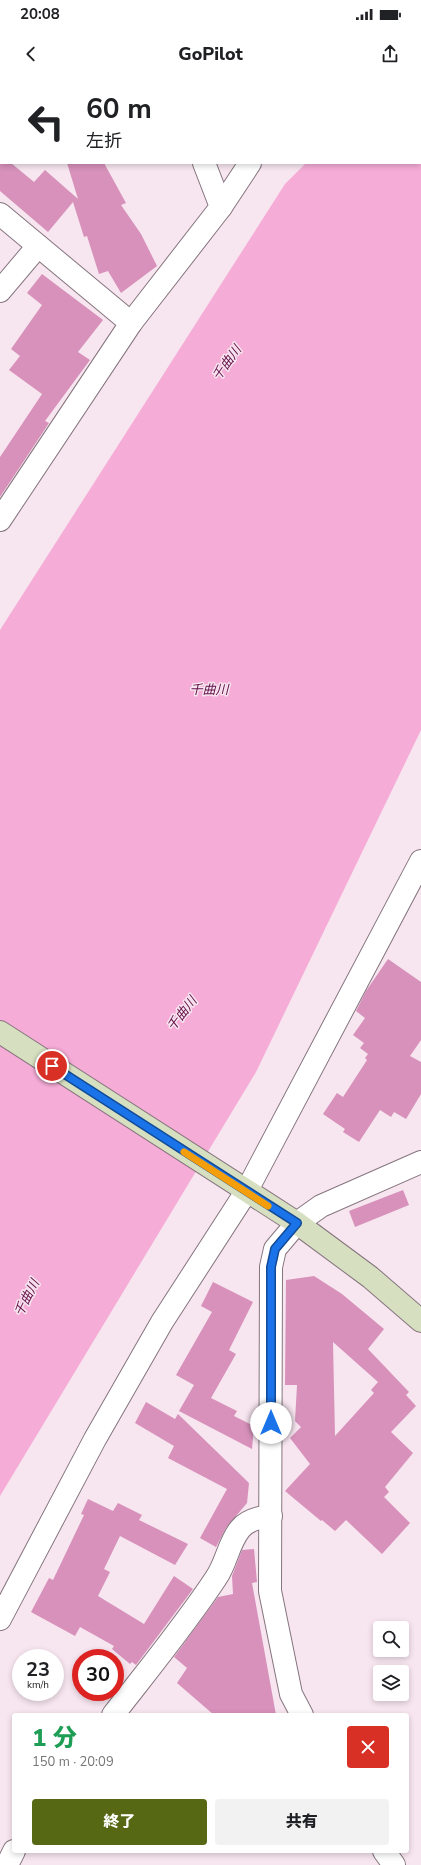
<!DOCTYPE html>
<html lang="ja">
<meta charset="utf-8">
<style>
:root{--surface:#fff;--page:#f2f2f2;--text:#202124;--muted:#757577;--accent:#566814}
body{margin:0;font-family:"Nunito Sans","Noto Sans JP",sans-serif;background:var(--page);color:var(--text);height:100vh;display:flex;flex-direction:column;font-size:15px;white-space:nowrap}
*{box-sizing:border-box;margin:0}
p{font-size:13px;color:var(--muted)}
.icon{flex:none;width:22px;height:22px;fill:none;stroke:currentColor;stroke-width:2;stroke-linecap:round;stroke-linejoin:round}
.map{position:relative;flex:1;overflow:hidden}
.side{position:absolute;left:12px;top:1633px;width:397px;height:140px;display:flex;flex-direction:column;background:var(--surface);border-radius:4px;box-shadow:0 2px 6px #0003}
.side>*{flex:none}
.hud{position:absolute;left:0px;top:0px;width:421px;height:84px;box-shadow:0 2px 6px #0003;background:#fff;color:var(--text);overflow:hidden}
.tools{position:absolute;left:373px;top:1541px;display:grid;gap:8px}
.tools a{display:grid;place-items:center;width:36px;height:36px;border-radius:4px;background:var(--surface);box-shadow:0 2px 6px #0003;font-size:20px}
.speed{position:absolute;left:12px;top:1569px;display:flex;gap:8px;font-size:20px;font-weight:700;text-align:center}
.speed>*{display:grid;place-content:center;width:52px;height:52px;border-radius:50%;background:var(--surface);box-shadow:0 2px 6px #0003;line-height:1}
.speed small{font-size:10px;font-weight:400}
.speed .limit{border:6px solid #d22;background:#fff;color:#111}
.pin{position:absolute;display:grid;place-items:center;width:34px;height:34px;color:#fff;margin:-17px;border:2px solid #fff;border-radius:50%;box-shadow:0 1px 4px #0007}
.me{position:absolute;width:44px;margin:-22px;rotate:0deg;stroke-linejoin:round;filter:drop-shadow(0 0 3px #0008)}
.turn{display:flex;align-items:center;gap:14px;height:84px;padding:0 20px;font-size:18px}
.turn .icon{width:52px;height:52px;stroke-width:2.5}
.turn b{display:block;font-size:28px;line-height:34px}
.round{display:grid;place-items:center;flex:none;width:42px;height:42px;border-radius:4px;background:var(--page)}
.summary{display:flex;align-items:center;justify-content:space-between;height:68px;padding:0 20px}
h1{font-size:24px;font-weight:800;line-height:30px;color:#1e9e55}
.button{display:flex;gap:8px;margin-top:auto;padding:8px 20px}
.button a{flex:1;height:46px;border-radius:4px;background:var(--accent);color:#fff;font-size:16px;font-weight:800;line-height:46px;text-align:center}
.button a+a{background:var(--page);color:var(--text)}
.status{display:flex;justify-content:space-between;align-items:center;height:28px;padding:0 20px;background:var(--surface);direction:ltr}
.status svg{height:11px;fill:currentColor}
header{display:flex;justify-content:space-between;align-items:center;height:52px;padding:0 20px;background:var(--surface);font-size:18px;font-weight:800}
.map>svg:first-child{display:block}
.water{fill:#f5acd7}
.building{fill:#d791bb;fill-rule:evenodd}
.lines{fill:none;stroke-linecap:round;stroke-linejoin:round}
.minor-casing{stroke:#85757e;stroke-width:24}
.tertiary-casing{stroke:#85757e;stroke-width:24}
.secondary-casing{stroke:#85757e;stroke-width:24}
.minor{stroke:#fff;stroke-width:22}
.tertiary{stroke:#fff;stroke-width:22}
.secondary{stroke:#d7dfc1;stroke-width:22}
.route-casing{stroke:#114b97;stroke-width:10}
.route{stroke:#1a73e8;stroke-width:7}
.slow{stroke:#f59e0b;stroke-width:7}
.labels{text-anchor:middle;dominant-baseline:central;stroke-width:3;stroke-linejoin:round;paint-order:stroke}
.water-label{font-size:13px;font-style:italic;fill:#63114a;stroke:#f7e5ef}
</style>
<div class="status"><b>20:08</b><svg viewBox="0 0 49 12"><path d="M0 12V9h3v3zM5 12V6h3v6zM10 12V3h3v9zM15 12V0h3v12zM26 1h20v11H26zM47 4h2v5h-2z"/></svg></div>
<header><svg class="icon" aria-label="back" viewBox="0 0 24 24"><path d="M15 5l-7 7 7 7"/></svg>GoPilot<svg class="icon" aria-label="share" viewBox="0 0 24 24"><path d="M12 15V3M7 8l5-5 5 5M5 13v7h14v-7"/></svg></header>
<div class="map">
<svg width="421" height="1785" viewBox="0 0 421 1785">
<rect width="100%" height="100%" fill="#f7e5ef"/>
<!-- water -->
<polygon class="water" points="389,0 421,0 421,650 256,992 0,1416 0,550 285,104 306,83 420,83 420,1 388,1"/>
<!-- building -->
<g class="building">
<polygon points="0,74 1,83 11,83 34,102 45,90 78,119 67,83 104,83 126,123 121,125 141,154 157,186 121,213 108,191 99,194 87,156 84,157 73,122 48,152 0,111"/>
<polygon points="42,194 103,240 78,272 90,280 45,341 49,343 0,417 0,377 42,314 9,290 20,276 11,269 42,225 27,213"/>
<polygon points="388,879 421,902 421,960 410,976 421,982 421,1014 406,1039 394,1032 391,1037 380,1030 359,1062 343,1052 345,1049 323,1034 337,1013 343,1017 367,980 365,978 368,974 360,968 364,963 353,955 365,938 356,931 366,911"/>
<polygon points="403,1110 409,1125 355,1147 349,1131"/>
<path d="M314,1196l28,18 42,35 -16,20 41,43 -3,3 10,11 -25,26 22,21 -28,34 4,5 -5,5 26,26 -28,31 -36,-34 -11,11 -13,-11 -1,1 -36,-30 25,-27 -20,-26 11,-11 -6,-6 2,-36h-12l1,-105zM333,1262l45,40 -7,8 3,3 -39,43z"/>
<polygon points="213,1202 253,1222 229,1270 236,1274 211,1318 237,1331 234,1336 254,1346 252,1369 179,1331 194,1305 176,1295 212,1232 201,1226"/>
<polygon points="146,1322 175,1339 178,1334 249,1403 247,1423 226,1448 216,1467 200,1458 227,1409 168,1378 174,1366 135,1343"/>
<polygon points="88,1419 113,1431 118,1423 142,1435 139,1440 188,1464 175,1485 120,1456 104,1489 110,1492 98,1516 144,1544 174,1496 193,1509 136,1585 132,1582 130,1584 112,1569 114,1566 80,1547 75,1556 31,1532 49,1498 53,1500 84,1435 81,1434"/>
<polygon points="254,1469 257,1502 252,1503 276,1635 214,1635 177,1603 187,1588 174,1577 218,1517 233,1514 232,1496 242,1470"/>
</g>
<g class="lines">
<!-- minor casing -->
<g class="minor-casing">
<g id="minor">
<polyline points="173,0 174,1"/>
<polyline points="11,1 12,0"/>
<polyline points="299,1 299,0"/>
<polyline points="0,14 1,13"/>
<polyline points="221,127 250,83"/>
<polyline points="0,134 131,243"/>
<polyline points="0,211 38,166"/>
<polyline points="0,440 131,243 221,127 204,83"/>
<polyline points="297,1143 275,1169 271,1187 270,1511 291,1614 302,1635"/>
<polyline points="0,1539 95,1359 162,1242 246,1112 421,781"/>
<path d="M113,1635c35,-45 72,-90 103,-137 11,-16 12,-34 24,-49 7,-9 21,-12 31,-13"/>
<polyline points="384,1771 394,1785"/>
<polyline points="7,1785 14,1771"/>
</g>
</g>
<!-- tertiary casing -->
<g class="tertiary-casing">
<polyline id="tertiary" points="297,1143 321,1126 421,1082"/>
</g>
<!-- secondary casing -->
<g class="secondary-casing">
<polyline id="secondary" points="0,952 297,1143 370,1197 421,1241"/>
</g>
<!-- minor -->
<use href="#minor" class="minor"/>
<!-- tertiary -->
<use href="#tertiary" class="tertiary"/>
<!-- secondary -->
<use href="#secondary" class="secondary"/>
</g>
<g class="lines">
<!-- route casing -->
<g class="route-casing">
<polyline id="route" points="52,986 297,1143 275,1169 271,1187 271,1343"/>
</g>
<!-- route -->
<use href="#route" class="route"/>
<!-- slow -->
<polyline class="slow" points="184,1072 268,1126"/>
</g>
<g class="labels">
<!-- water labels -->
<g class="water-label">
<text transform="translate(227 283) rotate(-54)">千曲川</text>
<text x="209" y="610">千曲川</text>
<text transform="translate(182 934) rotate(-52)">千曲川</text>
<text transform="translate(27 1218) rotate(-63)">千曲川</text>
</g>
</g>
</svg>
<div class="tools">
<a><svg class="icon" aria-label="search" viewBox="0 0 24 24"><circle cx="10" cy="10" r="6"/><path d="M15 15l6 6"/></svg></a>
<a><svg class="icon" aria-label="layers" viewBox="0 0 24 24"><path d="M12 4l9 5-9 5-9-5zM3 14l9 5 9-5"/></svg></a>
</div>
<div class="speed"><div>23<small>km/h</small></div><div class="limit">30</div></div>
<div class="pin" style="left:52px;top:986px;background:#d93025"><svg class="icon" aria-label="arrive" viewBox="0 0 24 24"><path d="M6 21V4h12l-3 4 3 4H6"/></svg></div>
<svg class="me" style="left:271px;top:1343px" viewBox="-20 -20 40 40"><circle r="19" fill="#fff"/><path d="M0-13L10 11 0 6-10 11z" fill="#1a73e8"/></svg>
<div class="hud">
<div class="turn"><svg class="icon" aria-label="left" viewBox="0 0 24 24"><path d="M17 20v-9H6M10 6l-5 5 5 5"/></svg><div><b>60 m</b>左折</div></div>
</div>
<section class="side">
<div class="summary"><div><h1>1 分</h1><p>150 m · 20:09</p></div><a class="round" style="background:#d93025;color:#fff"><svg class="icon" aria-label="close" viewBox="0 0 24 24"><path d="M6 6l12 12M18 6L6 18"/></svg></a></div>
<div class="button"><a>終了</a><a>共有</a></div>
</section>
</div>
